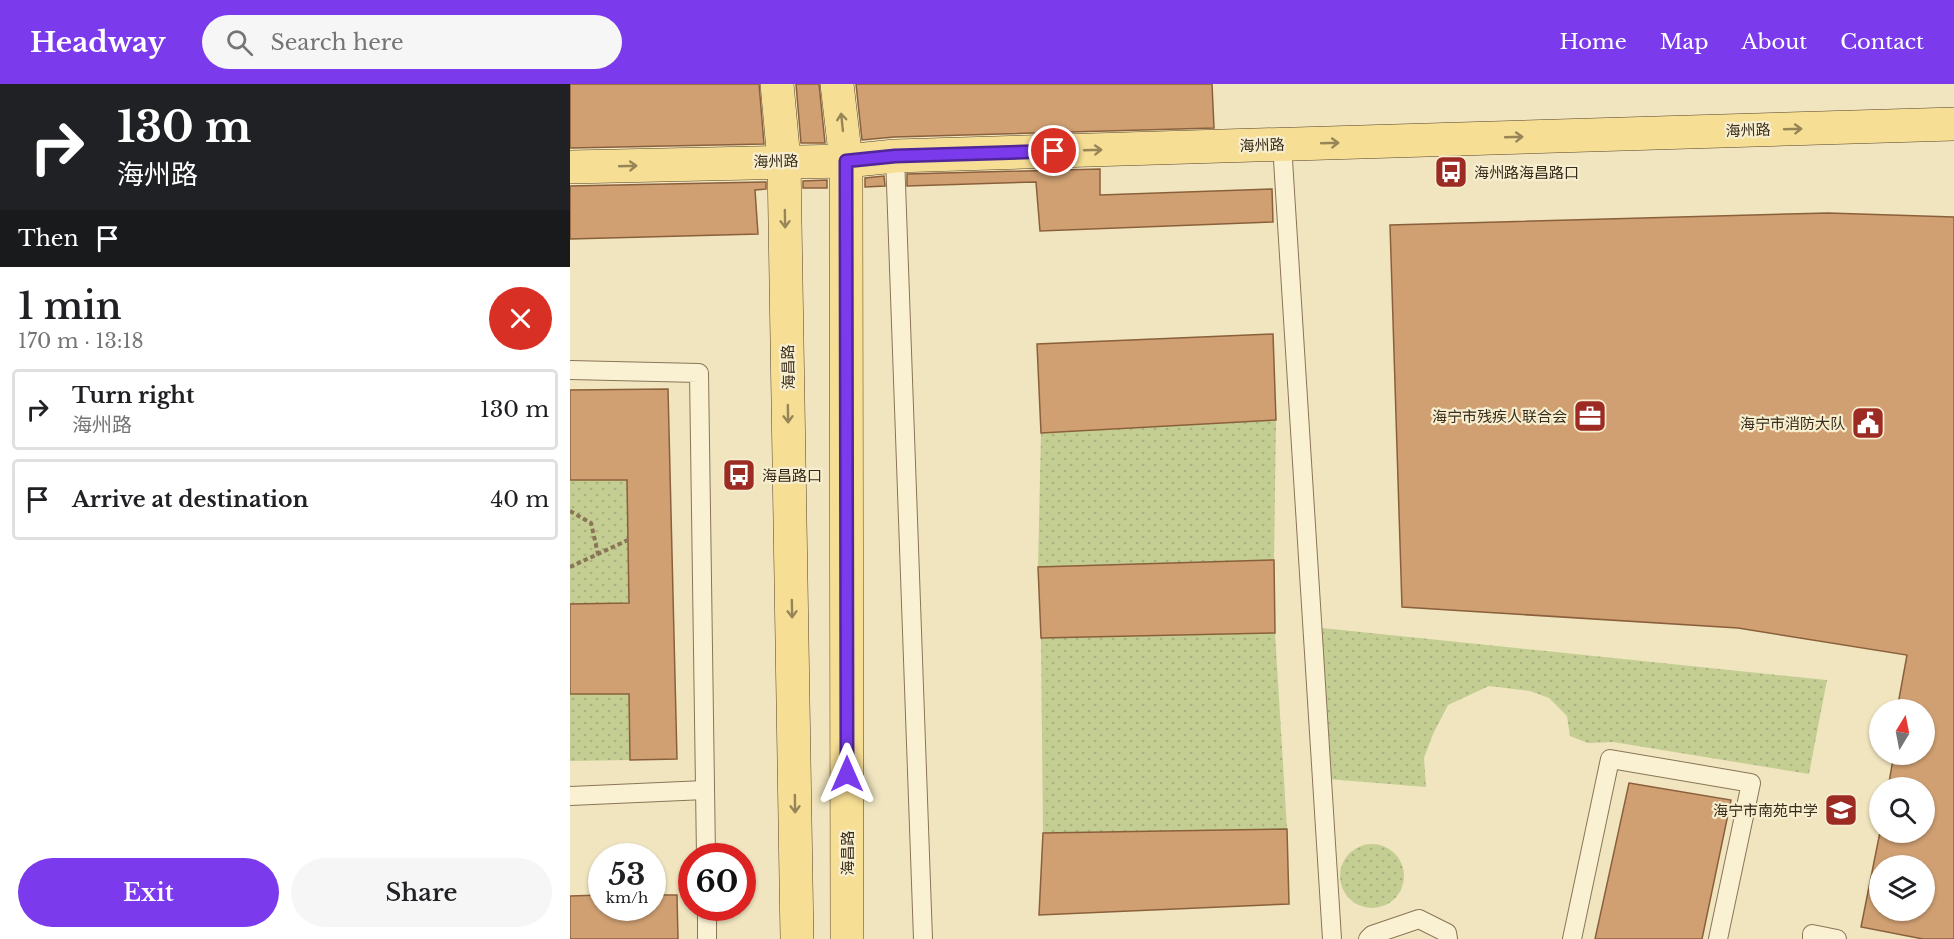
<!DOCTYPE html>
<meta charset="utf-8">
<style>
:root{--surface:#fff;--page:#f6f6f6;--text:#202124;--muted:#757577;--line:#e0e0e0;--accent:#7c3aed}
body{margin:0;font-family:"Libre Baskerville","Noto Sans SC",serif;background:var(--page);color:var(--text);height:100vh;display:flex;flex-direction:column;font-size:22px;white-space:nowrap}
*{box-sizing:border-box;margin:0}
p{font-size:20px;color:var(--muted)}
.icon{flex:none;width:33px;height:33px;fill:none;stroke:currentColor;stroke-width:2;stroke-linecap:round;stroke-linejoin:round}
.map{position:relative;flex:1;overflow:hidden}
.panel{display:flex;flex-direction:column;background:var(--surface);width:570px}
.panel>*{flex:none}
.top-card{background:#202124;color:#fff;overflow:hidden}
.needle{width:39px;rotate:10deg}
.buttons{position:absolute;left:1299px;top:615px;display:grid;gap:12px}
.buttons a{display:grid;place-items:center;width:66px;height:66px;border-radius:50%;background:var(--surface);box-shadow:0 2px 4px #0004;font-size:30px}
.speed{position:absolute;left:18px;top:759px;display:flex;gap:12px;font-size:30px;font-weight:700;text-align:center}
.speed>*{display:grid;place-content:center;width:78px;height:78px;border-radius:50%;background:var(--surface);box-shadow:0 2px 4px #0004;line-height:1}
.speed small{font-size:15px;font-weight:400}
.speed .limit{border:9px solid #d22;background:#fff;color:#111}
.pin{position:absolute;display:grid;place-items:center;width:51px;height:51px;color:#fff;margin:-26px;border:3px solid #fff;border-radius:50%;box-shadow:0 2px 6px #0007}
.me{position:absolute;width:66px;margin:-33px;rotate:0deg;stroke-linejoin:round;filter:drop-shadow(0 0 4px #0008)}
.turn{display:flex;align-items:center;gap:21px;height:126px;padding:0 18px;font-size:27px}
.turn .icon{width:78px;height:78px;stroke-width:2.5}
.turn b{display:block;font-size:42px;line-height:51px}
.then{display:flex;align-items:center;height:57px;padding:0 18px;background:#0003;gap:12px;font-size:22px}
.round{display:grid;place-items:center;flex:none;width:63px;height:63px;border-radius:32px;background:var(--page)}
.head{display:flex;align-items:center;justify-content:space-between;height:102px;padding:0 18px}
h1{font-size:36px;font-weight:600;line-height:45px}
.cta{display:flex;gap:12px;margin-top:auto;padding:12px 18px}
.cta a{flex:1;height:69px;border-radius:36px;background:var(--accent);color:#fff;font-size:24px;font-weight:600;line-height:69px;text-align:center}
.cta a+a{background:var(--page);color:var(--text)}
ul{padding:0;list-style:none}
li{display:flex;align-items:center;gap:18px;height:81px;margin:0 12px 9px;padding:0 6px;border:3px solid var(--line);border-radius:6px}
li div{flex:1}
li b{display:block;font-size:22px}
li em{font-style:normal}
header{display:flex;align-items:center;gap:36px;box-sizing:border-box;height:84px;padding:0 30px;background:var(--accent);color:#fff}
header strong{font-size:28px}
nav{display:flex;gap:33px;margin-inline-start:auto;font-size:21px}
.search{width:420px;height:54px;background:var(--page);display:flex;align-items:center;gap:15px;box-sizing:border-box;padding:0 21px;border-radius:33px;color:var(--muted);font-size:22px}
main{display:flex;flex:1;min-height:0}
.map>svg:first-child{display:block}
.grass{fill:url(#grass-dots)}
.building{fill:#d0a073;stroke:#8a603b;stroke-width:1.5;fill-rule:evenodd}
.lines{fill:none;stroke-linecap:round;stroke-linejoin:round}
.service-casing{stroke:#8a7557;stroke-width:20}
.primary-casing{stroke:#57432b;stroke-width:34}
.path{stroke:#8a7557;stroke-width:4;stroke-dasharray:4.5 3;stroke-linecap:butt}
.service{stroke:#faf1d3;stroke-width:18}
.primary{stroke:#f6de95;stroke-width:33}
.oneway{stroke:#978558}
.route-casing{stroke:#51269a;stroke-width:15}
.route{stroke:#7c3aed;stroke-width:10}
.labels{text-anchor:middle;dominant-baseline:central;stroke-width:4.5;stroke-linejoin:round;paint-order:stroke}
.street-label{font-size:15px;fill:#382c1c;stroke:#f7eecf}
.poi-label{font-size:15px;fill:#382c1c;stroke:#f7eecf;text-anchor:end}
</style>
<header>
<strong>Headway</strong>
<div class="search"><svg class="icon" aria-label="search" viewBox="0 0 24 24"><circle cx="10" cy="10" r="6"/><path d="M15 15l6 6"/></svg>Search here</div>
<nav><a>Home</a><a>Map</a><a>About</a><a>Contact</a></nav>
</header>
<main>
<section class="panel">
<div class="top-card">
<div class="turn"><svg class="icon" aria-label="right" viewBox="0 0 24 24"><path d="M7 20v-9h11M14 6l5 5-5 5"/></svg><div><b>130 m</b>海州路</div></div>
<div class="then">Then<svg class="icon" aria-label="arrive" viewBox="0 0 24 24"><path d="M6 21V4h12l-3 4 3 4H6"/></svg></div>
</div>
<div class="head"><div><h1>1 min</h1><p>170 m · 13:18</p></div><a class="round" style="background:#d93025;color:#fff"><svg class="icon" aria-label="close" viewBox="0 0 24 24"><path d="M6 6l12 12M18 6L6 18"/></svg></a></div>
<ul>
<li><svg class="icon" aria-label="right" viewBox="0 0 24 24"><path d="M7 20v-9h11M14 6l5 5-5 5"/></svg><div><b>Turn right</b><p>海州路</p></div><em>130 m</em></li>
<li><svg class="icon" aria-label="arrive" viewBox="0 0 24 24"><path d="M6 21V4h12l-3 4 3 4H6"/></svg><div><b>Arrive at destination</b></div><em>40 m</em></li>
</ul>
<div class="cta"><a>Exit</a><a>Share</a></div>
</section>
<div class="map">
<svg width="1384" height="855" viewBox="0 0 1384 855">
<defs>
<pattern id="grass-dots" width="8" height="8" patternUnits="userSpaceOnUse" patternTransform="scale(1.5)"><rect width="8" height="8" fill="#c4ce93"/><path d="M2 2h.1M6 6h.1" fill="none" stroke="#a9b17e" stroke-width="1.8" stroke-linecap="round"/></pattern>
</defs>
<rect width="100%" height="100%" fill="#f0e5bf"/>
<!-- grass -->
<g class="grass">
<polygon points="706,336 704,476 468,483 471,349"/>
<polygon points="0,396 57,396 59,519 0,520"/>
<polygon points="752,544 1257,596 1239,690 1043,658 1018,659 1000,652 997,632 979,614 960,607 919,602 878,621 863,650 854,674 856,703 757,695"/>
<polygon points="705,549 717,745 473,749 471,554"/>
<polygon points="0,610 59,610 60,676 0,677"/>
<circle cx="802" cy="792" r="32"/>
</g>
<!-- building -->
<g class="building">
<polygon points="0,0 189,0 194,60 0,64"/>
<polygon points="226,0 249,0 255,59 231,59"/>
<polygon points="286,0 642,0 644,44 324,53 292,56"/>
<polygon points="530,85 530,111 702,105 703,138 470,147 466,98 337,102 337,90"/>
<polygon points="314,92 315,102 295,103 295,94"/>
<polygon points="257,96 257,104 233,104 233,97"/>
<polygon points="196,98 196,105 185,106 188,150 0,155 0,102"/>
<path d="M1258,129l126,4v722h-31l-62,-12 19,-95h44v-44h-36l6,-34h30v-44h-27l10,-55 -169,-27 -336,-21 -12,-382zM1310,782h44v44h-44z"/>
<polygon points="703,250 706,336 471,349 467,260"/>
<polygon points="98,305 107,675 60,676 59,610 0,610 0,520 59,519 57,396 0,396 0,306"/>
<polygon points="704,476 705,549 471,554 468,483"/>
<polygon points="1059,699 1161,716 1132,855 1025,855"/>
<polygon points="717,745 719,820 469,831 473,749"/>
<polygon points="32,811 32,824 82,824 82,811 107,811 108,855 0,855 0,812"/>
</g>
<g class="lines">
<!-- service casing -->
<g class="service-casing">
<g id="service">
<polyline points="712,60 762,855"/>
<polyline points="325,72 353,855"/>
<polyline points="0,286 129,289 136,772"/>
<polyline points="0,712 135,706"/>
<polyline points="137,824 137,855"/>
<polyline points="798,855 802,851 849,835 877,849 878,855"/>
<polyline points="1002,855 1040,675 1181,699 1148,855"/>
<polyline points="1242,855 1242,850 1267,855"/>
</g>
</g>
<!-- primary casing -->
<g class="primary-casing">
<g id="primary">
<polyline points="207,0 214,77 227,855"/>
<polyline points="267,0 276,77 277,855"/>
<polyline points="0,83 276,77 325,72 1384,40"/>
</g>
</g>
<!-- path -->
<g class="path">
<polyline points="0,427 21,439 28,470"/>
<polyline points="0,483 58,456"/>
</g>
<!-- service -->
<use href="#service" class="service"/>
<!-- primary -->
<use href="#primary" class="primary"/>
</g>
<!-- one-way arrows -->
<defs><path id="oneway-shaft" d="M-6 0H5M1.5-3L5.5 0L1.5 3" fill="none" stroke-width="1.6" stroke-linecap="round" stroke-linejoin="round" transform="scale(1.5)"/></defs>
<g class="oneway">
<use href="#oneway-shaft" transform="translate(272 38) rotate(-96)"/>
<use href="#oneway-shaft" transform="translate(1223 45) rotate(-2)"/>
<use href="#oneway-shaft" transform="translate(944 53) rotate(-2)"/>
<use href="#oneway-shaft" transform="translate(760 59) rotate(-2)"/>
<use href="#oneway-shaft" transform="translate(523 66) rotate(-2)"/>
<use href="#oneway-shaft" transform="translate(58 82) rotate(-2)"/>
<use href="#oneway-shaft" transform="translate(215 135) rotate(89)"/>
<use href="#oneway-shaft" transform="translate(218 330) rotate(89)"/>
<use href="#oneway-shaft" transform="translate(222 525) rotate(89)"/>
<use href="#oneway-shaft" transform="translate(225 720) rotate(89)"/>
</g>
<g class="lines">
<!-- route casing -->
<g class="route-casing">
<polyline id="route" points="277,690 276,77 325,72 484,67"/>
</g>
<!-- route -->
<use href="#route" class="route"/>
</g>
<!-- icons -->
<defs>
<g id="bus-square" transform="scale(1.725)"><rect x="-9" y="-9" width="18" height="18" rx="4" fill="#9c2b24" stroke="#f7eecf"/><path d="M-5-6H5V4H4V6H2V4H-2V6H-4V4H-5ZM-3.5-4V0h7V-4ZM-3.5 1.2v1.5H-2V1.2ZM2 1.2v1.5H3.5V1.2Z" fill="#fff"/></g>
<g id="office-square" transform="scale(1.725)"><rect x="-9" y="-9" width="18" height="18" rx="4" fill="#9c2b24" stroke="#f7eecf"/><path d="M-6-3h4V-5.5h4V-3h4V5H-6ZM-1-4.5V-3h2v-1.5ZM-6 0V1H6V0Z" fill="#fff"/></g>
<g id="civic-square" transform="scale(1.725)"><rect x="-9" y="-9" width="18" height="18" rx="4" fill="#9c2b24" stroke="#f7eecf"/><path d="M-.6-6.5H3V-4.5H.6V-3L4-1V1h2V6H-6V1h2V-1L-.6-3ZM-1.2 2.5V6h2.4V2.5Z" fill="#fff"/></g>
<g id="school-square" transform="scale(1.725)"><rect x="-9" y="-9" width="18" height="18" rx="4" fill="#9c2b24" stroke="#f7eecf"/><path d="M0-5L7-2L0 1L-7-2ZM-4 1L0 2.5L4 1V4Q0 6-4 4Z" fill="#fff"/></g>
</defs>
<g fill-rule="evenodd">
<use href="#bus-square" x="881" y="88"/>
<use href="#office-square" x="1020" y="332"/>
<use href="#civic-square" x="1298" y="339"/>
<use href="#bus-square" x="169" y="391"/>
<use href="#school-square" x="1271" y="726"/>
</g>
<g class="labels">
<!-- street labels -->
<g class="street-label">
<text transform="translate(1178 46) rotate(-2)">海州路</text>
<text transform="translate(692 61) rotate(-2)">海州路</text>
<text transform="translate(206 77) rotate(-1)">海州路</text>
<text transform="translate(218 283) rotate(-91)">海昌路</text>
<text transform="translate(277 769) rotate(-90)">海昌路</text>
</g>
<!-- poi labels -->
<g class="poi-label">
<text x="904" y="88" text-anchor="start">海州路海昌路口</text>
<text x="997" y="332">海宁市残疾人联合会</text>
<text x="1275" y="339">海宁市消防大队</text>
<text x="192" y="391" text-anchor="start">海昌路口</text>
<text x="1248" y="726">海宁市南苑中学</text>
</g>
</g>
</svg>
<div class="buttons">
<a><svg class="needle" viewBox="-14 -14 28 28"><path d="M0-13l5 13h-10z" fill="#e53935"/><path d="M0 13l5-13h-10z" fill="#757577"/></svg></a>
<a><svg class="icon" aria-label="search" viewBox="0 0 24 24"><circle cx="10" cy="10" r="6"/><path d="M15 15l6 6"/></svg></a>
<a><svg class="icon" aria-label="layers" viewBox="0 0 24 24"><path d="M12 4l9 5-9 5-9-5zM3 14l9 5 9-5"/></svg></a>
</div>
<div class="speed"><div>53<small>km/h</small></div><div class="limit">60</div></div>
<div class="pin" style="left:484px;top:67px;background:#d93025"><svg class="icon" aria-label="arrive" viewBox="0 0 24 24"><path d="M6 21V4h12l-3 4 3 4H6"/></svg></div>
<svg class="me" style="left:277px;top:690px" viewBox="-20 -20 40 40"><path d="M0-17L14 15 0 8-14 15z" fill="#7c3aed" stroke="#fff" stroke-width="4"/></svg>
</div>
</main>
